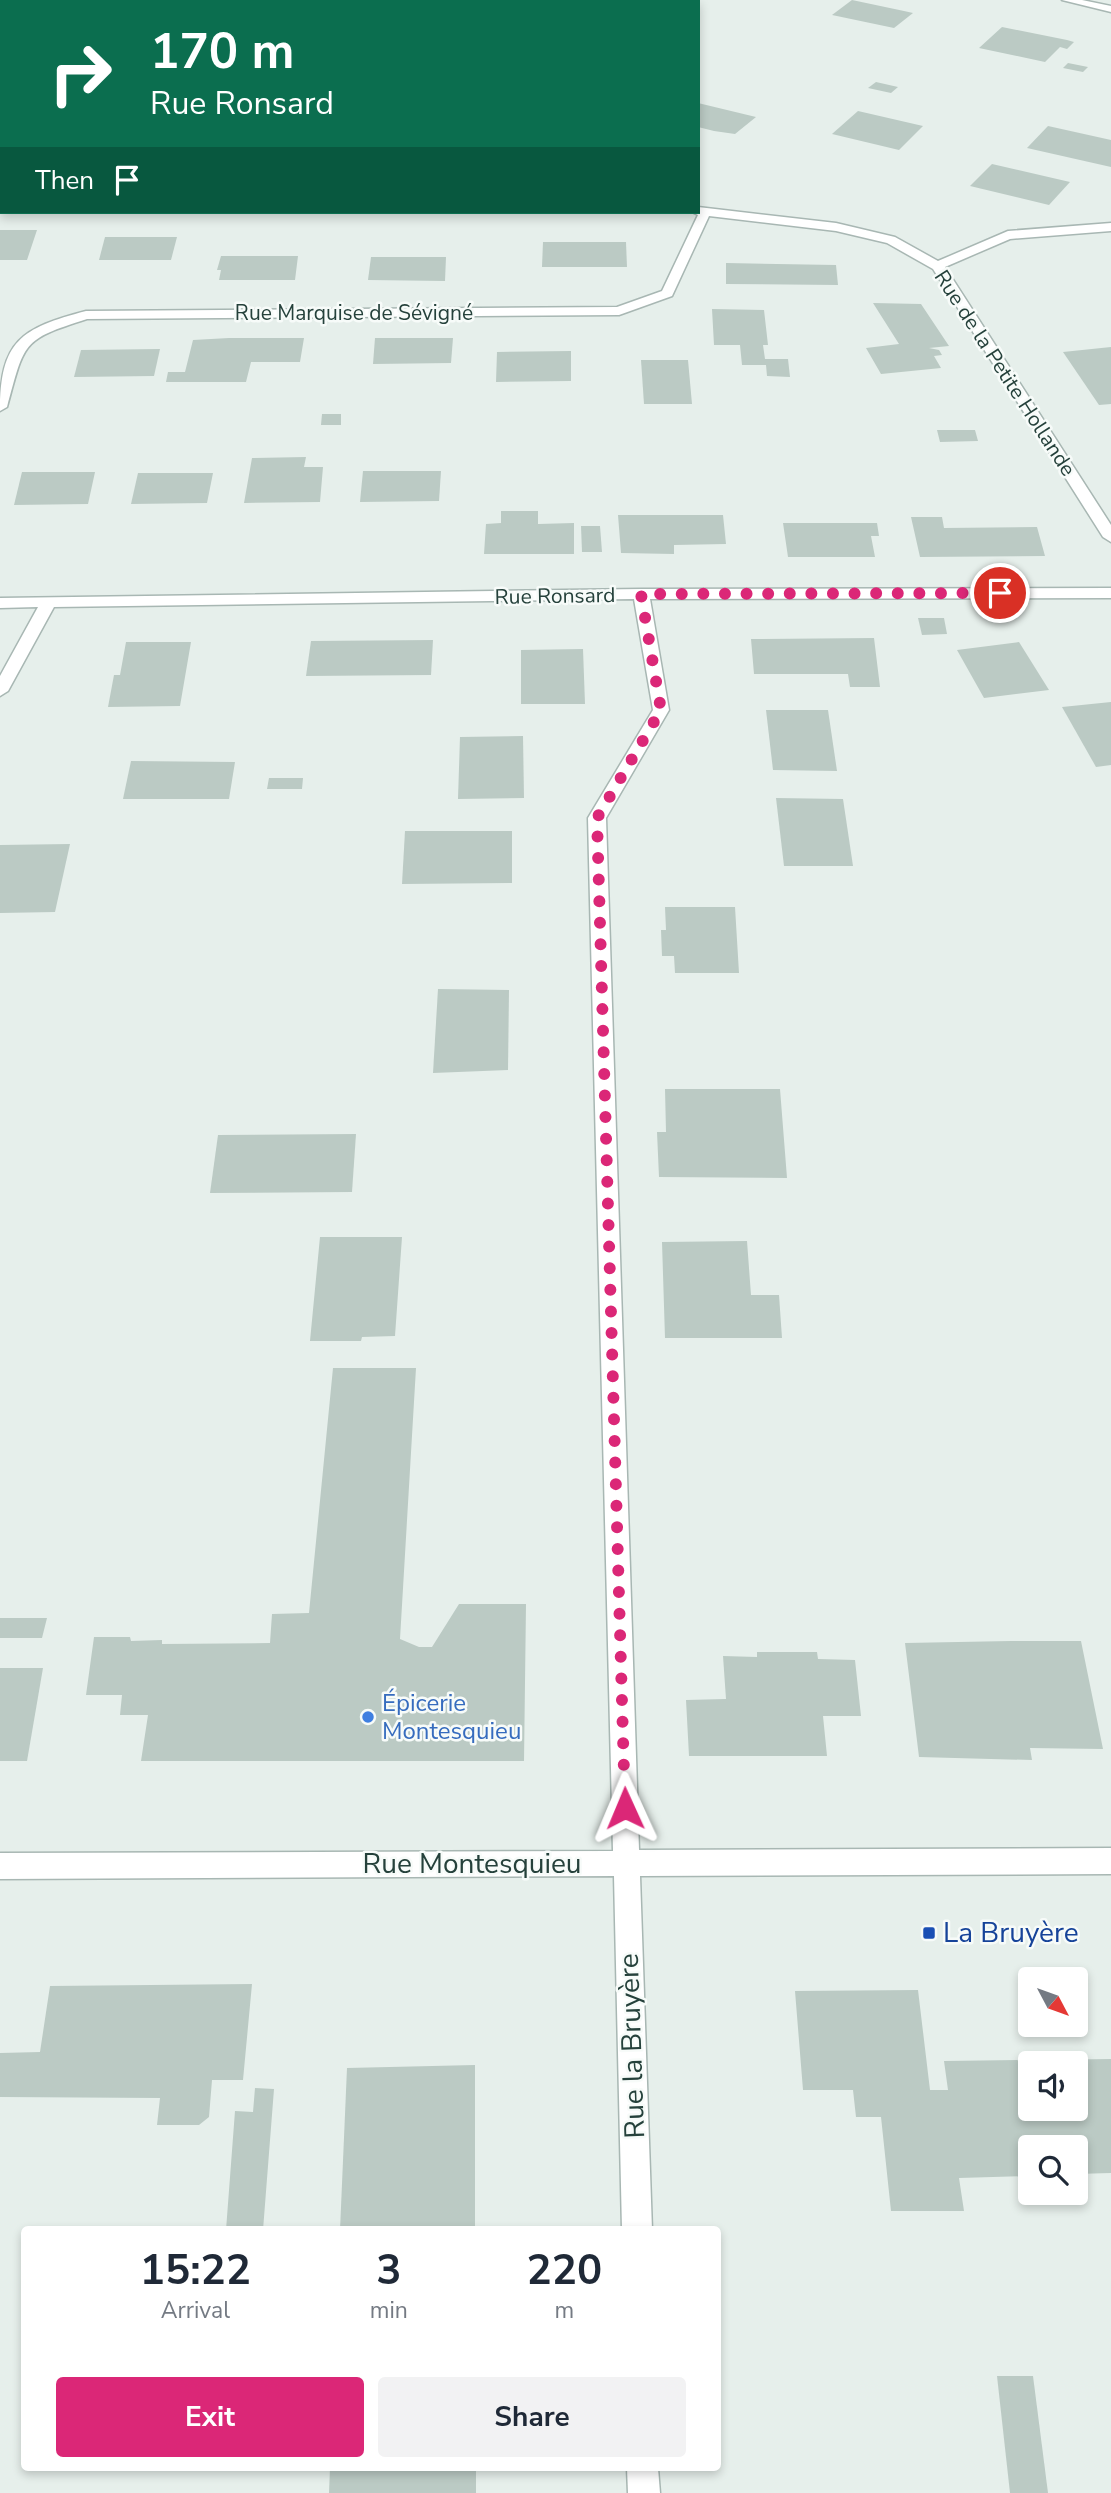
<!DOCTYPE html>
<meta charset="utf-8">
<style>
:root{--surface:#fff;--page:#f2f2f3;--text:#1f2937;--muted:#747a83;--accent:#db2777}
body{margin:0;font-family:"Nunito Sans",sans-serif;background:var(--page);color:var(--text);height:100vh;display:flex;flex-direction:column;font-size:26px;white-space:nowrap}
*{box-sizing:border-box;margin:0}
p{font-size:23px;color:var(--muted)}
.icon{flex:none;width:38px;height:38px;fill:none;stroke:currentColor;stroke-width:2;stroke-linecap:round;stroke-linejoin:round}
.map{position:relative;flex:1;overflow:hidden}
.drawer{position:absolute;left:21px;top:2226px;width:700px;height:245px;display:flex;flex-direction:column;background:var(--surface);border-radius:7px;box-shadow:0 4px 10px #0003}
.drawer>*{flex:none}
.guide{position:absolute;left:0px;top:0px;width:700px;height:214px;box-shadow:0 4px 10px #0003;background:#0b6e4f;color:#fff;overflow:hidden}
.needle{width:46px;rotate:131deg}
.tools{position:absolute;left:1018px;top:1967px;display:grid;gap:14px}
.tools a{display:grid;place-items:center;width:70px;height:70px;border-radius:7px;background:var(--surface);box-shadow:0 4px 10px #0003;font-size:35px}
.pin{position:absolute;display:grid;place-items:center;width:60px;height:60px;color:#fff;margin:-30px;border:4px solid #fff;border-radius:50%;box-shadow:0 2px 7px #0007}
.me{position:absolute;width:77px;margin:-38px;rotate:359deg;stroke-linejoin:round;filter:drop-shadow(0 0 5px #0008)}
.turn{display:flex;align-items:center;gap:24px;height:147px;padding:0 35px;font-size:32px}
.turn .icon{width:91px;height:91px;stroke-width:2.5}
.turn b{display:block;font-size:49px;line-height:60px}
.then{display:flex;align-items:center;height:66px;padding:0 35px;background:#0003;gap:14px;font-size:26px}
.eta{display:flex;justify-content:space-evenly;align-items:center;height:119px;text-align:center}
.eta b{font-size:42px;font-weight:700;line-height:49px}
.cta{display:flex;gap:14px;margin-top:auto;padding:14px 35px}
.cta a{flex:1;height:80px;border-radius:7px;background:var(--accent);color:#fff;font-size:28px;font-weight:700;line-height:80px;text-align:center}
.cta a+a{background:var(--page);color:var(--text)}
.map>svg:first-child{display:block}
.building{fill:#bbcac4;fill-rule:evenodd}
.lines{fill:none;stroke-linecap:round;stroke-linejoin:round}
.minor-casing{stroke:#a8b7b3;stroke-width:3}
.minor{fill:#fff;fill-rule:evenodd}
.route{stroke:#db2777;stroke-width:12;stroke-dasharray:0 21.6}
.shop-dot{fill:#3f7fe0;stroke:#f7fbf9;stroke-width:2.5}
.transit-dot{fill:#1a4fb4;stroke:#f7fbf9;stroke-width:2.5}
.labels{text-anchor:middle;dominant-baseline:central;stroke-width:5;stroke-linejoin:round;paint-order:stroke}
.far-street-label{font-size:21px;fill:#25413b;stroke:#f7fbf9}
.shop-label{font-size:24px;fill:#366cbe;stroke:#f7fbf9;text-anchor:start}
.near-street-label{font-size:28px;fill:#25413b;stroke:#f7fbf9}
.near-transit-label{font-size:28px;fill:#164399;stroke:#f7fbf9;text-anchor:start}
</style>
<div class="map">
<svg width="1111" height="2493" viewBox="0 0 1111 2493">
<rect width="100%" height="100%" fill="#e6efeb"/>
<!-- building -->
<g class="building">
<polygon points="852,0 904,11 913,13 894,28 832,15"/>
<polygon points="1002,27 1067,40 1074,42 1067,49 1060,47 1045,62 979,48"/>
<polygon points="1068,63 1088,67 1083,72 1063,68"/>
<polygon points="876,82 898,87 891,93 868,88"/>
<polygon points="698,103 756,117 735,134 714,131 698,127"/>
<polygon points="858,111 923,126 899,150 832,134"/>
<polygon points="1048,126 1111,140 1111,167 1027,148"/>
<polygon points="992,164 1070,182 1049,205 970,186"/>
<polygon points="0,230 37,230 27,260 0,260"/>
<polygon points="105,237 177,237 171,260 99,260"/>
<polygon points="543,242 626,242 627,267 542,267"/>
<polygon points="221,256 298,256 295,280 219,280 221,270 217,270"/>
<polygon points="371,257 446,257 445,281 368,280"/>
<polygon points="726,263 836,265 838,285 726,284"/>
<polygon points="873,303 921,304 949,346 929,348 939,350 942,355 934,356 941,368 881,374 866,348 899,344"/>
<polygon points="712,309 764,310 768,345 763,345 765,359 788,359 790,377 767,376 766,365 742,365 740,345 714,345"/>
<polygon points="229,338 304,338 300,362 251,362 246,382 166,382 168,372 185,372 193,340"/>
<polygon points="375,338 453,338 451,363 373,364"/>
<polygon points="1111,347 1111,404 1099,405 1063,352"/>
<polygon points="160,349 154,376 74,377 81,350"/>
<polygon points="571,351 571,381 496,382 497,352"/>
<polygon points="641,360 688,360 692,404 644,404"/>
<polygon points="322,414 341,414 341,425 321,425"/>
<polygon points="937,430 975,430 978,441 940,442"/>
<polygon points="306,457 304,467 323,467 320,502 244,503 252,458"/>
<polygon points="363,471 441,471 439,501 360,502"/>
<polygon points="22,472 95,472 88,504 14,505"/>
<polygon points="138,473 213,473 207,503 131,504"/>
<polygon points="501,511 538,511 538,524 574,523 574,554 484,554 486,524 501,523"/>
<polygon points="618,515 723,515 726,544 674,545 674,554 621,553"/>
<polygon points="911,517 942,517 944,528 1037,527 1045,556 920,557"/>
<polygon points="783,523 877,523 879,536 871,536 875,557 788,557"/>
<polygon points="581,526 600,526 602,552 582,552"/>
<polygon points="918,618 944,618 947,634 922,635"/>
<polygon points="874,638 880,687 850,687 848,674 754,674 751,639"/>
<polygon points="433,640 431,675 306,676 311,641"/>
<polygon points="126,642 191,642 180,706 108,707 114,675 120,675"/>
<polygon points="1019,642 1049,690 984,698 957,650"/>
<polygon points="583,649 585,704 521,704 521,650"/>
<polygon points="1111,702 1111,765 1096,767 1062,707"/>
<polygon points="766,710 828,710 837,771 773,770"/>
<polygon points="523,736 524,798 458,799 460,737"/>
<polygon points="131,761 235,762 229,799 123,799"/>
<polygon points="269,778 303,778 302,789 267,789"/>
<polygon points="776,798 843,799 853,866 784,866"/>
<polygon points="405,831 512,831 512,883 402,884"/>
<polygon points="70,844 55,912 0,913 0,845"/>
<polygon points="665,907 735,907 739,973 675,973 674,956 662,956 661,930 666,930"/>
<polygon points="438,989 509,990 508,1070 433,1073"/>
<polygon points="665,1089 780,1089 787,1178 659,1177 657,1132 666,1132"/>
<polygon points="356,1134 352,1192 210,1193 218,1135"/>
<polygon points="320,1237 402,1237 395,1336 362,1337 361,1341 310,1341"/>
<polygon points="747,1241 751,1295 779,1295 782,1338 665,1338 662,1242"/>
<polygon points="333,1368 416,1368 400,1639 419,1647 432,1647 459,1604 526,1604 524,1761 141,1761 148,1715 120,1715 122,1695 86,1695 94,1637 130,1637 131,1641 162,1640 162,1644 270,1643 272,1614 309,1613"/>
<polygon points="0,1618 47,1618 42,1638 0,1638"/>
<polygon points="1011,1641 1081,1641 1103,1749 1030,1748 1032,1760 919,1757 905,1643"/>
<polygon points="757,1652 817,1652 818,1659 855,1660 861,1716 823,1716 827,1756 689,1756 686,1700 726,1699 723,1656 757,1657"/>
<polygon points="0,1668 43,1668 27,1761 0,1761"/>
<polygon points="252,1984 243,2080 212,2080 209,2117 199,2125 157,2125 160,2098 0,2097 0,2053 40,2052 50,1986"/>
<path d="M918,1990l12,100h18l-4,-29 167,-2v114l-35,1v-27h-45v29l-72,2 5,33h-73l-10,-94h-25l-3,-27h-50l-8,-99zM1031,2063h45v46h-45z"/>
<polygon points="475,2065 475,2230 340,2230 347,2068"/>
<polygon points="255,2088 274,2089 263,2230 226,2230 235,2111 253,2112"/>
<polygon points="997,2376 1033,2376 1048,2493 1010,2493"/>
<polygon points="330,2468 476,2468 476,2493 329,2493"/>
</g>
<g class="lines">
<!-- minor casing -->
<g class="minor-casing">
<g id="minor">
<polygon points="1062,0 1082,0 1111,6 1111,12"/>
<rect x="0" y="64" width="2" height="9"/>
<rect x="0" y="98" width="2" height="6"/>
<rect x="0" y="191" width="2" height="8"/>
<path d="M698,207l138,16 59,14 43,24 70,-30 103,-8v8l-101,8 -65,28 166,258v17l-8,-5 -170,-268 -46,-26 -51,-12 -127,-15 -37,80 -53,19 -532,4c-66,21 -62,23 -80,88l-7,4c0,-70 21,-83 86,-100l531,-4 45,-16 36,-76 -6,-3h6z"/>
<polygon points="1111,588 1111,598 650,599 669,710 606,818 639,1850 1111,1848 1111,1874 640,1876 652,2230 622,2230 614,1876 0,1879 0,1853 613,1851 588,818 653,710 634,599 54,607 8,691 0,696 0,676 38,607 0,608 0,598 641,589"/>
<polygon points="627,2468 658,2468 660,2493 628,2493"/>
</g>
</g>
<!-- minor -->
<use href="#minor" class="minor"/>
</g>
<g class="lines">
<!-- route -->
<polyline class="route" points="625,1808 597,818 661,710 641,594 1000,593"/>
</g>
<!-- markers -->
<circle class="shop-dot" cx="368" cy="1717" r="7"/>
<rect class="transit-dot" x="922" y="1926" width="14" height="14" rx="3.5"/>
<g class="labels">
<!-- far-street labels -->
<g class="far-street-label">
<text x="354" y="313">Rue Marquise de Sévigné</text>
<text transform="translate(1005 373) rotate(57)">Rue de la Petite Hollande</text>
<text transform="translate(555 596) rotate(-1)">Rue Ronsard</text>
</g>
<!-- shop labels -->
<g class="shop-label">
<text x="382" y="1703">Épicerie<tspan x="382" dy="28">Montesquieu</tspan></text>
</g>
<!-- near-street labels -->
<g class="near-street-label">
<text x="472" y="1864">Rue Montesquieu</text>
<text transform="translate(632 2046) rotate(-92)">Rue la Bruyère</text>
</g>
<!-- near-transit labels -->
<g class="near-transit-label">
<text x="943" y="1933">La Bruyère</text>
</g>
</g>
</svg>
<div class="tools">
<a><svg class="needle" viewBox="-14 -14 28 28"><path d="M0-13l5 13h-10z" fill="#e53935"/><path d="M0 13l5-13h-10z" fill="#747a83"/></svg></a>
<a><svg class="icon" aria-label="sound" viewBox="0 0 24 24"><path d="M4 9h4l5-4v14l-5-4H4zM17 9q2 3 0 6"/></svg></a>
<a><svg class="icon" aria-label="search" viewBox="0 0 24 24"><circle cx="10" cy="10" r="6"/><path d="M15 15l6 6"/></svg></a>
</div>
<div class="pin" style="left:1000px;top:593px;background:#d93025"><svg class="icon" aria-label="arrive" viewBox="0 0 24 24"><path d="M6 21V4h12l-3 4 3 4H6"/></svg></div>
<svg class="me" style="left:625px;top:1808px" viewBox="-20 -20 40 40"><path d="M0-17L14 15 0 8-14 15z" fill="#db2777" stroke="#fff" stroke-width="4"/></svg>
<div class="guide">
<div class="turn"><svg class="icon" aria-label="right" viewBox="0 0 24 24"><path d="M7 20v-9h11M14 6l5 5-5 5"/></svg><div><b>170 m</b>Rue Ronsard</div></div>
<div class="then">Then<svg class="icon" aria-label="arrive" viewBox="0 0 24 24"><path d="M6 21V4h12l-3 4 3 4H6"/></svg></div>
</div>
<section class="drawer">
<div class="eta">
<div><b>15:22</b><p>Arrival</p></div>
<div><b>3</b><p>min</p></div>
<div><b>220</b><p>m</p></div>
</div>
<div class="cta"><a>Exit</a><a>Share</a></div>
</section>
</div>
